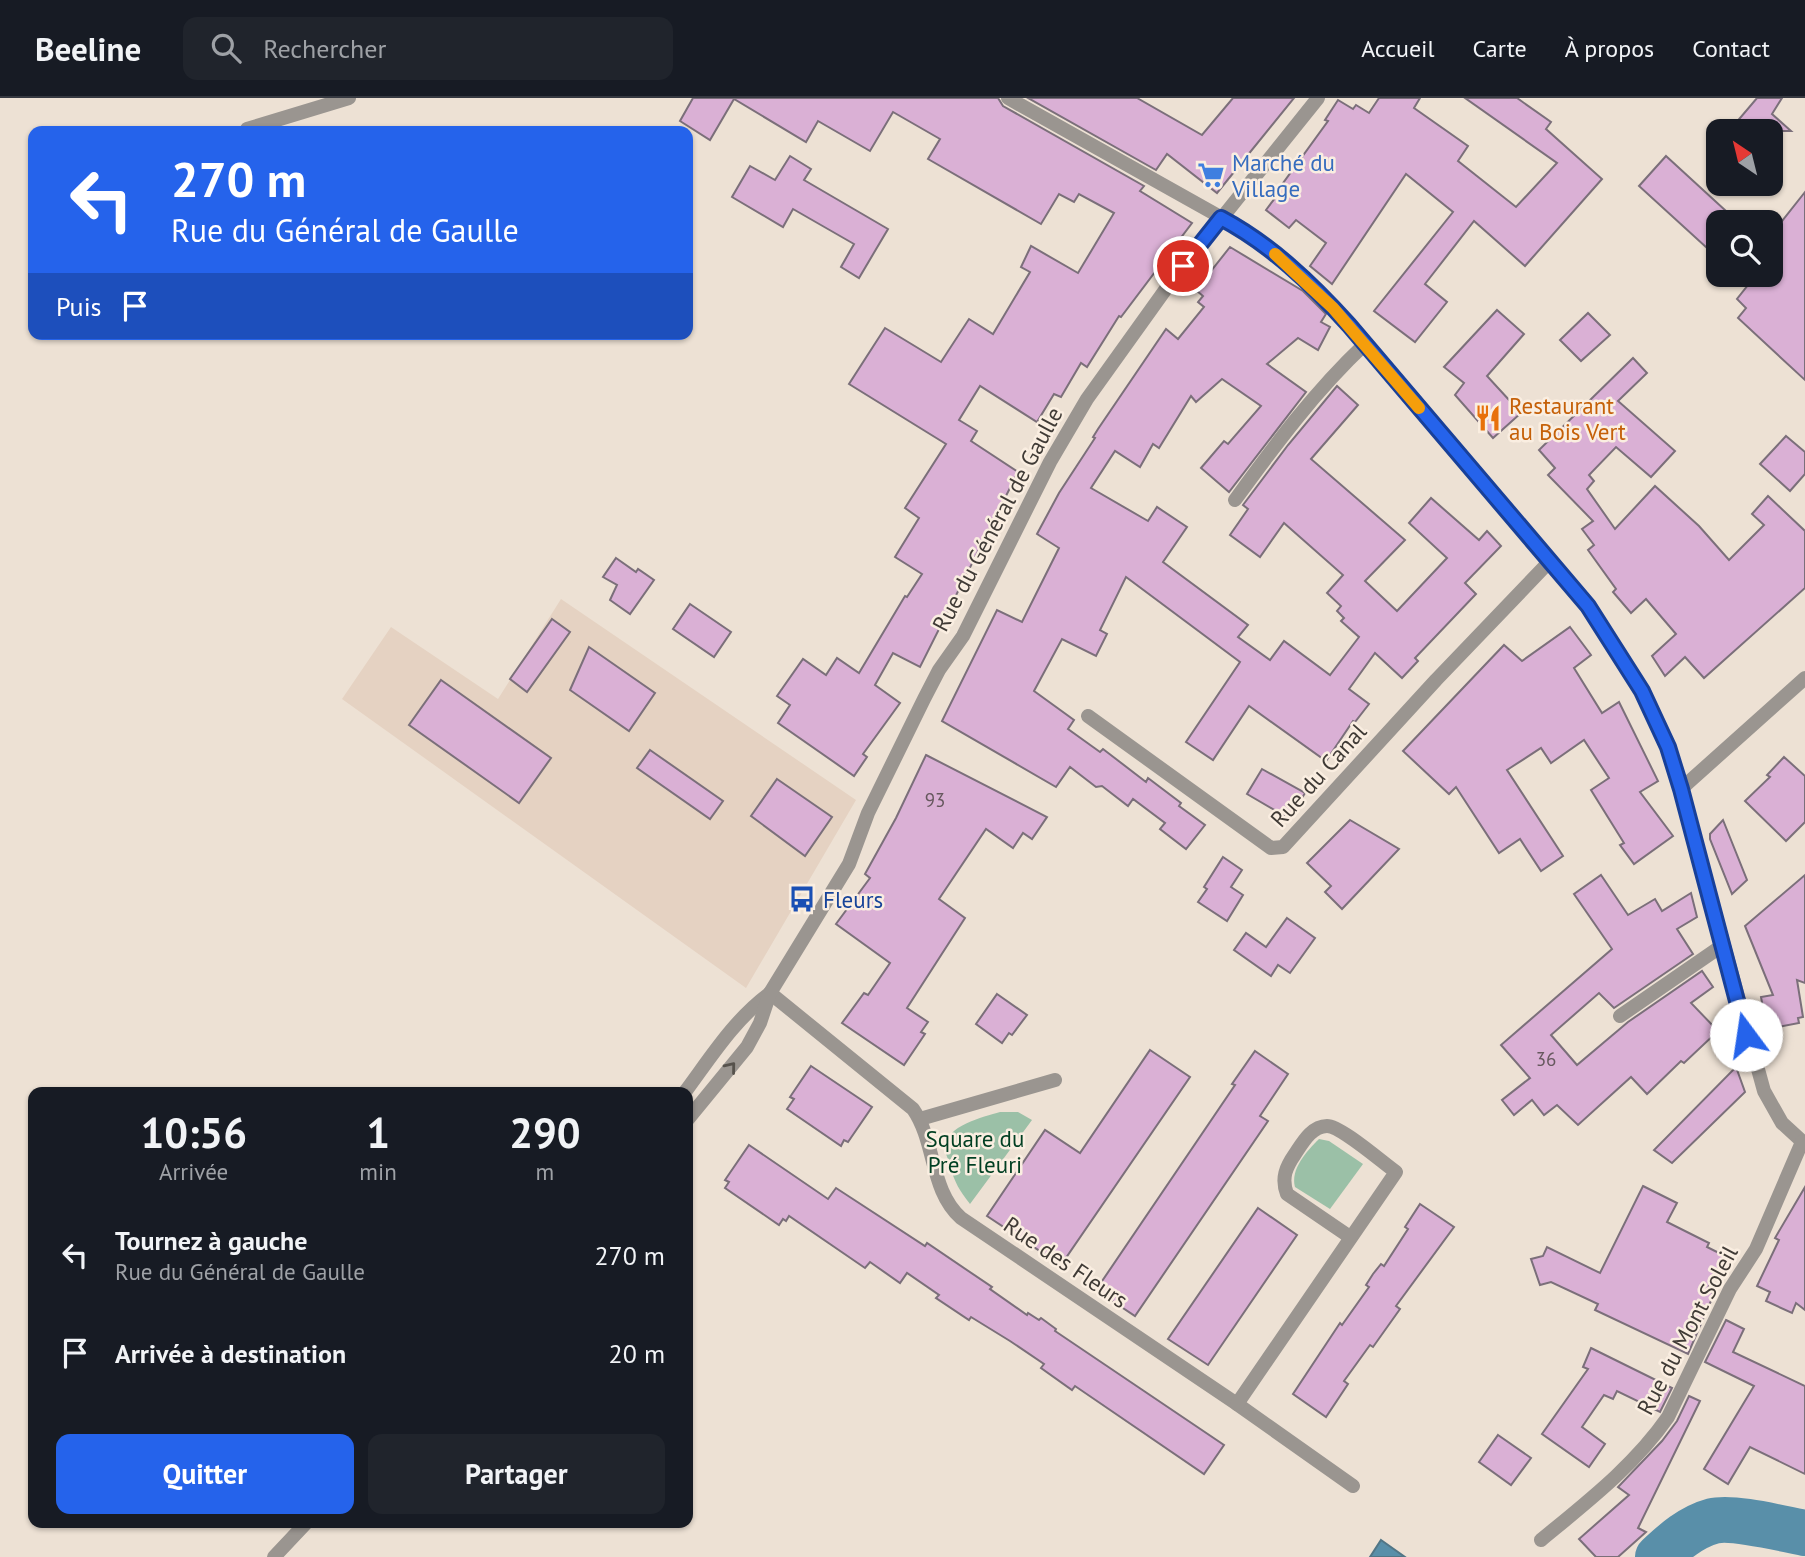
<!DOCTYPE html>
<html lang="fr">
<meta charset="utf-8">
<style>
:root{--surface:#171b24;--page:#20242c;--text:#f1f3f6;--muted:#9ea1a6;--line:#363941;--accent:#2563eb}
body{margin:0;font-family:"PT Sans",sans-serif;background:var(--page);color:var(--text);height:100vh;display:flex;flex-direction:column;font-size:26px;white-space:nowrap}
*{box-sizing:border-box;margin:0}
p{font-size:23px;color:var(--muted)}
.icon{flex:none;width:38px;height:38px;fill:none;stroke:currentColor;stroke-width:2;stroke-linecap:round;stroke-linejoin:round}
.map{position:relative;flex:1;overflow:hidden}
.panel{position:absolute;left:28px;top:989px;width:665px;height:441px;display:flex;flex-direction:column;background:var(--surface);border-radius:14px;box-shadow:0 2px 5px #0004}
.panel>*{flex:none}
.hud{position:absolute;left:28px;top:28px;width:665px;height:214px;border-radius:14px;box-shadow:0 2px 5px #0004;background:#2563eb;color:#fff;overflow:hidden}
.needle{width:46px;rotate:325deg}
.buttons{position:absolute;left:1706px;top:21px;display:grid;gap:14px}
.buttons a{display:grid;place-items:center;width:77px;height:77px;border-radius:14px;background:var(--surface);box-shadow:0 2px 5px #0004;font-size:35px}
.pin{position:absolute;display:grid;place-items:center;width:60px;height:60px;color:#fff;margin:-30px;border:4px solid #fff;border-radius:50%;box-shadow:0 2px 7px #0007}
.me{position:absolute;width:77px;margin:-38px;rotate:346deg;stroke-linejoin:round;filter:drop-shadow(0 0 5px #0008)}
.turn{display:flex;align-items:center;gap:24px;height:147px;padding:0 28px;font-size:32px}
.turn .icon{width:91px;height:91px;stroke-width:2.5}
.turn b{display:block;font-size:49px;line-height:60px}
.then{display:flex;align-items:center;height:66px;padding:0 28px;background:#0003;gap:14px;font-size:26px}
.eta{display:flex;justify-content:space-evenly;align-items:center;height:119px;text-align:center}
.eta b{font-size:42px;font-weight:800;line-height:49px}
.cta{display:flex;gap:14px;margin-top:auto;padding:14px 28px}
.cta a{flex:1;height:80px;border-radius:14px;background:var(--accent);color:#fff;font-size:28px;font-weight:800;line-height:80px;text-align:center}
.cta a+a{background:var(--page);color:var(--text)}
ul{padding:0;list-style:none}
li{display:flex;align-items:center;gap:21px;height:98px;padding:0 28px}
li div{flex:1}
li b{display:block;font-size:26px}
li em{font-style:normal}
header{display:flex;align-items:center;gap:42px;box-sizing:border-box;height:98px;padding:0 35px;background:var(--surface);border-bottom:2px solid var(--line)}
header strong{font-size:33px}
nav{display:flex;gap:38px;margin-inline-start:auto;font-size:24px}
.search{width:490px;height:63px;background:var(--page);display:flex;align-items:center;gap:18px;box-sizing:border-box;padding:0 24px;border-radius:14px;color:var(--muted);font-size:26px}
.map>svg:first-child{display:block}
.industrial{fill:#e5d2c2}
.green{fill:#9bc0a7}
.water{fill:#598fa9;stroke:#527686;stroke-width:2}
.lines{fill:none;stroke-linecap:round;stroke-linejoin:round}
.river{stroke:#598fa9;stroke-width:46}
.building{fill:#dab0d5;stroke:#7b6f7a;stroke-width:2}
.minor{stroke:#9a9590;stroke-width:14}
.tertiary{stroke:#9a9590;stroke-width:14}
.oneway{stroke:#56524c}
.route-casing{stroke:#184099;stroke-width:18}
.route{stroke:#2563eb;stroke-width:12}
.slow{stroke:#f59e0b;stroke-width:12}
.labels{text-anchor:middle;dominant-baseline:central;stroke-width:5;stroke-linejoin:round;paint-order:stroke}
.number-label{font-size:19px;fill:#66585e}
.shop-label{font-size:23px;fill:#366cbe;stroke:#faeee1;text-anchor:start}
.food-label{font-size:23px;fill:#c56008;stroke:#faeee1;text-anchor:start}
.street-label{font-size:23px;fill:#403b36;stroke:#faeee1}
.transit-label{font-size:23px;fill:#164399;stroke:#faeee1;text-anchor:start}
.park-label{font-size:23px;fill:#003f22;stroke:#faeee1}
</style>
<header>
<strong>Beeline</strong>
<div class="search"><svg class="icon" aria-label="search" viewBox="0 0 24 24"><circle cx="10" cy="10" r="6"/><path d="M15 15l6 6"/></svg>Rechercher</div>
<nav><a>Accueil</a><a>Carte</a><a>À propos</a><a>Contact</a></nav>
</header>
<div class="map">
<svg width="1805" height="1459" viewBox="0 0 1805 1459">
<rect width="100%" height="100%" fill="#ede1d4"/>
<!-- industrial -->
<polygon class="industrial" points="561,501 856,702 746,890 342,601 391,529 498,601"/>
<!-- green -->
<g class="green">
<path d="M1000,1014h18l14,8 -62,84c-11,-14 -15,-21 -20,-38 -1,-5 -4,-11 -5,-16 -2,-24 38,-33 55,-38z"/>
<path d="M1319,1041l10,2 34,23 -33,45 -35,-22c-5,-18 12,-36 24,-48z"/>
</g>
<!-- water -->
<polygon class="water" points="1381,1442 1405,1459 1370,1459"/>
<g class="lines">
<!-- river -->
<path class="river" d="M1658,1459c16,-15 33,-30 55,-36 20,-5 70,8 92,12"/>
</g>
<!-- building -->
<g class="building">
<polygon points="693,0 998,0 1003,8 1144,88 1140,93 1192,125 1121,219 1119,218 1087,269 1081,265 1061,299 1054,296 1037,324 980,288 959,322 977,333 971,343 1018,374 920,569 893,555 875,587 900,605 863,656 867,659 854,678 778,625 790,607 777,598 803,561 826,577 837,560 859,575 905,498 907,499 922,476 895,459 919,420 905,410 946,346 849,286 885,230 941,264 969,221 993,236 1030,174 1021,169 1031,148 1078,175 1114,115 1079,96 1074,104 1059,96 1041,126 928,61 940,41 893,14 870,53 818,23 806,44 734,1 710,42 680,23"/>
<polygon points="1028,0 1137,0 1202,37 1233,0 1294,0 1217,95 1167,56 1156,72"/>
<polygon points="1379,0 1420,0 1414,10 1468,48 1458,63 1516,109 1557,65 1465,0 1517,0 1551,24 1546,31 1602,81 1525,168 1474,123 1425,186 1447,204 1415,244 1374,213 1453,114 1406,76 1332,186 1310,168 1326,145 1296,122 1289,130 1266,112 1275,100 1273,99 1328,23 1325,22 1338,2 1353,11 1356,7 1369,15"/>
<polygon points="1757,0 1782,0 1772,16 1791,33 1729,33"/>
<polygon points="790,58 811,71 804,82 888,131 859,180 841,169 854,146 793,111 783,129 732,99 750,68 775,82"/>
<polygon points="1666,58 1738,124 1718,124 1718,160 1639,88"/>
<polygon points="1805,94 1805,282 1738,220 1746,210 1737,201 1756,177 1771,177 1771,137"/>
<polygon points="1230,149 1303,193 1326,216 1321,224 1330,229 1318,252 1298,240 1267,266 1306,294 1229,394 1201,370 1224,343 1228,346 1261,308 1222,281 1196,304 1191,298 1159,350 1153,346 1140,369 1115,353 1091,390 1148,423 1157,409 1187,429 1163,464 1248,527 1238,539 1270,562 1284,543 1330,577 1359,539 1341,523 1344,520 1337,513 1341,508 1327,495 1343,477 1284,425 1260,459 1230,437 1248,411 1243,407 1288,347 1337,288 1358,307 1311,361 1405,442 1365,483 1397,513 1447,460 1409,425 1431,400 1479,442 1487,433 1501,448 1465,485 1476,496 1415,560 1418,563 1402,580 1375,555 1349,591 1369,606 1355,624 1353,623 1326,663 1249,608 1213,662 1186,644 1240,564 1126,479 1100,532 1107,536 1096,558 1062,541 1034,593 1074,622 1068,631 1100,654 1103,651 1146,684 1148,680 1181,705 1179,708 1205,727 1186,751 1160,731 1165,725 1133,701 1128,708 1102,688 1096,689 1070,669 1056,689 942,623 997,512 1022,524 1059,450 1037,436 1059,395 1095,340 1093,339 1098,331 1166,231 1178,241 1204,209 1198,204 1203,198 1196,192"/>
<polygon points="1497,212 1524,236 1487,278 1521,315 1493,340 1455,297 1464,285 1444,269"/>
<polygon points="1588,215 1610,237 1581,263 1560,242"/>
<polygon points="1633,260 1647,275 1618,303 1675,353 1651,379 1616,349 1589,377 1594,383 1587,391 1615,431 1655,388 1699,428 1729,462 1764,427 1752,416 1768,398 1805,433 1805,490 1704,580 1685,559 1665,578 1652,558 1676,536 1646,501 1631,515 1613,494 1616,491 1588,452 1594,447 1582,431 1593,423 1548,377 1555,370 1539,352"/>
<polygon points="1786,338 1805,354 1805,376 1790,393 1760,366"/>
<polygon points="616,460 636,474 638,471 654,482 630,516 610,502 617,487 603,479"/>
<polygon points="690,506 731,534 714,559 673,531"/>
<polygon points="552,521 570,534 527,594 510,581"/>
<polygon points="1570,529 1591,557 1574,570 1602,615 1619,604 1658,683 1640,694 1673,738 1634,766 1620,747 1624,745 1591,692 1609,680 1584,642 1551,665 1541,650 1507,672 1563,758 1541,773 1520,741 1499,755 1456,689 1449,696 1403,653 1504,547 1522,563"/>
<polygon points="589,549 655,595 629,633 570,592"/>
<polygon points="441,582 551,660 519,705 409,627"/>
<polygon points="650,652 723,703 710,721 637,670"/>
<polygon points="926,657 1047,719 1032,741 1023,735 1013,750 986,731 939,801 965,820 907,910 928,924 921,934 925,936 904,967 842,925 864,895 868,897 890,865 836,826 870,780 865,776 896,720"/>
<polygon points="1784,659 1805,678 1805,724 1786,743 1745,703 1770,679 1767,677"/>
<polygon points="1262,671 1305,695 1290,721 1247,696"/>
<polygon points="777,681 832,719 805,758 751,718"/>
<polygon points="1350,722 1399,751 1342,811 1325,794 1331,788 1307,765"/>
<polygon points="1723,722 1747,782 1732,796 1710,741 1710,736"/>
<polygon points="1223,759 1242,772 1231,789 1243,797 1227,823 1198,804 1207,791 1204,789"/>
<polygon points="1601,777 1628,817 1655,801 1662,813 1691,795 1697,819 1677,831 1693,856 1614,910 1599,895 1551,937 1577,967 1628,924 1702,873 1713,889 1691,905 1718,933 1684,965 1681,963 1647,996 1631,979 1578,1027 1557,1007 1544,1017 1532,1002 1514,1017 1502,1002 1530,980 1501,947 1612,851 1574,796"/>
<polygon points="1805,777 1805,885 1797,882 1803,919 1798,920 1799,925 1767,931 1761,899 1773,897 1745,828"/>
<polygon points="1287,820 1315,840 1290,875 1278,867 1271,878 1234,852 1246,835 1266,849"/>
<polygon points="997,896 1027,917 1012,937 1009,935 1002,945 976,926"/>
<polygon points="1150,952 1190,979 1061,1167 987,1118 1045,1032 1080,1055"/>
<polygon points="1255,953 1288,976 1260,1018 1268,1023 1135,1218 1096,1192 1235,987 1232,986"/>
<polygon points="811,968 872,1009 848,1044 844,1042 841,1048 787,1011 794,1001 790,999"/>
<polygon points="1736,969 1745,994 1672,1065 1654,1052"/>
<polygon points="749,1047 828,1101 836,1090 925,1148 927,1145 992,1189 990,1191 1027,1217 1028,1215 1039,1222 1041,1220 1056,1231 1055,1233 1224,1347 1204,1376 1075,1288 1072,1292 1041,1270 1044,1266 1010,1243 971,1219 969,1222 936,1200 939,1197 907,1175 900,1185 870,1164 865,1170 789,1118 786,1123 783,1121 779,1127 725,1090 729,1084 725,1082"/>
<polygon points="1643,1088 1677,1105 1667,1124 1709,1145 1707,1149 1725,1158 1707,1192 1714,1196 1688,1256 1595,1212 1598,1206 1551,1184 1540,1187 1531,1161 1543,1158 1547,1149 1600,1175"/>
<polygon points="1805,1089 1805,1212 1796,1205 1792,1215 1766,1203 1770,1194 1757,1188 1779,1142 1775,1140"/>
<polygon points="1420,1106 1454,1129 1396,1208 1400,1211 1373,1249 1370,1247 1344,1283 1348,1286 1326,1319 1293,1296 1340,1225 1342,1227 1369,1189 1366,1187 1373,1176 1381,1166 1384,1168 1408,1131 1405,1129"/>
<polygon points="1258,1110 1297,1137 1208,1267 1168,1241"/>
<polygon points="1726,1222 1744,1231 1733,1254 1805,1288 1805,1376 1750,1349 1728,1386 1704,1371 1754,1288 1705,1264"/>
<polygon points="1591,1250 1672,1290 1660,1314 1617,1293 1613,1301 1604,1297 1582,1329 1605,1346 1589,1369 1542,1336 1588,1271 1583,1269"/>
<polygon points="1689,1298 1700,1303 1638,1430 1646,1434 1618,1459 1596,1459 1579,1441 1629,1397 1618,1389 1662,1343 1677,1323"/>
<polygon points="1498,1337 1531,1360 1511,1387 1479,1364"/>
</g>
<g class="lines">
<!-- minor -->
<g class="minor">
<path d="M1008,0l232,130c40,27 76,60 109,97l239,281 54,85 26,56 13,42 83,302 18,32 23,21"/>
<polyline points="247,31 349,0"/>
<path d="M1235,402c40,-55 80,-109 130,-156"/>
<polyline points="1088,618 1271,750 1283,749 1436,582 1550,463"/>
<polyline points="1681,691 1805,580"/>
<path d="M770,895l143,116c23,33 17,82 48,109l276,186 116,82"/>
<polyline points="1620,918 1723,847"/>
<polyline points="920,1021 1055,982"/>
<path d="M1237,1306l159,-232c-13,-9 -55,-46 -69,-46 -15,0 -24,16 -32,28 -9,13 -14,24 -8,40l63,43"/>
<path d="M1541,1442c46,-38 93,-74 127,-123l62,-128 26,-40 46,-107"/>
</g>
<!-- tertiary -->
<g class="tertiary">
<path d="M685,994c26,-35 49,-72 84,-98"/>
<polyline points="688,1021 747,949 760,925 770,895 849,766 868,715 924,601 939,572 963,538 1050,364 1087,301 1173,181 1318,0"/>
<polyline points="274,1459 307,1424"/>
</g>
</g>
<!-- one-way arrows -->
<defs><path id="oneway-chevron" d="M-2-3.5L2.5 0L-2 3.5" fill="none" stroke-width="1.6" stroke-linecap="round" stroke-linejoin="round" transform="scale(1.75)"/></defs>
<use class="oneway" href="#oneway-chevron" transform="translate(731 969) rotate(-51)"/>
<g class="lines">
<!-- route casing -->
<g class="route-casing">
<path id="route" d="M1183,168l38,-48c49,26 90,65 128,107l239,281 54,85 26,56 13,42 65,246"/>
</g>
<!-- route -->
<use href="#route" class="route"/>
<!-- slow -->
<polyline class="slow" points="1275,156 1333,210 1419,310"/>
</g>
<!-- icons -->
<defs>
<g id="supermarket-bare" transform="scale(2.1)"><path d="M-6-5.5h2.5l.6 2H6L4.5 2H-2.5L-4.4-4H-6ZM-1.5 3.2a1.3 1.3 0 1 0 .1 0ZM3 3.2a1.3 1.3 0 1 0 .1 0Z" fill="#3f7fe0" stroke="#faeee1" stroke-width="2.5" paint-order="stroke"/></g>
<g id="restaurant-bare" transform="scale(2.1)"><path d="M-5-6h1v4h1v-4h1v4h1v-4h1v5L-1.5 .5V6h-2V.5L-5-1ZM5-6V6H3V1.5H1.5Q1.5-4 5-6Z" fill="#e8710a" stroke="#faeee1" stroke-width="2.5" paint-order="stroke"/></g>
<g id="bus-bare" transform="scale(2.1)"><path d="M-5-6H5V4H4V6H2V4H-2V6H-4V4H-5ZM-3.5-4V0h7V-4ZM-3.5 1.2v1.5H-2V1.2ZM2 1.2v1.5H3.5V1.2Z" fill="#1a4fb4" stroke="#faeee1" stroke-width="2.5" paint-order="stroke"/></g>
</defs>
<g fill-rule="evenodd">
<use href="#supermarket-bare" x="1211" y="77"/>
<use href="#restaurant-bare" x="1488" y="320"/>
<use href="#bus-bare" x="802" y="801"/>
</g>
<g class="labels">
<!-- number labels -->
<g class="number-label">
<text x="935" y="702">93</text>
<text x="1546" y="961">36</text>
</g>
<!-- shop labels -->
<g class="shop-label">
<text x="1232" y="64">Marché du<tspan x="1232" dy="26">Village</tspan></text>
</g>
<!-- food labels -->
<g class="food-label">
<text x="1509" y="307">Restaurant<tspan x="1509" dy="26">au Bois Vert</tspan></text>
</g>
<!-- street labels -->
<g class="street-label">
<text transform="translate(997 421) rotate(-62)">Rue du Général de Gaulle</text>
<text transform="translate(1318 677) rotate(-48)">Rue du Canal</text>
<text transform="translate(1066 1164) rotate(34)">Rue des Fleurs</text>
<text transform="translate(1687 1232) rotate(-62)">Rue du Mont Soleil</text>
</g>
<!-- transit labels -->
<g class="transit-label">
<text x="823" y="801">Fleurs</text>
</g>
<!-- park labels -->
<g class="park-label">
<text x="975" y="1040">Square du<tspan x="975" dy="26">Pré Fleuri</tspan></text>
</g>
</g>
</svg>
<div class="buttons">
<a><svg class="needle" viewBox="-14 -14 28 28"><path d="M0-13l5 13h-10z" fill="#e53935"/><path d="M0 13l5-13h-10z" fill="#9ea1a6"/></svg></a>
<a><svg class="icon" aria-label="search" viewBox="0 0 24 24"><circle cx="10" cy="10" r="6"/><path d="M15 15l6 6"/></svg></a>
</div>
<div class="pin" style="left:1183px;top:168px;background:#d93025"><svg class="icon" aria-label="arrive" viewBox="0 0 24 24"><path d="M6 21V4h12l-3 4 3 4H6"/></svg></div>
<svg class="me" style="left:1746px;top:937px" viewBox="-20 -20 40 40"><circle r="19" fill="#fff"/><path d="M0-13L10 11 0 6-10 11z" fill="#2563eb"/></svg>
<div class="hud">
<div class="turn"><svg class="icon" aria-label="left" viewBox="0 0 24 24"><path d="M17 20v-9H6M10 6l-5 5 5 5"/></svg><div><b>270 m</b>Rue du Général de Gaulle</div></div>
<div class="then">Puis<svg class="icon" aria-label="arrive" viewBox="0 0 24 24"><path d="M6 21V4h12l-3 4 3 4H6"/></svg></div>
</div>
<section class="panel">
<div class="eta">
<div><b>10:56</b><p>Arrivée</p></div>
<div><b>1</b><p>min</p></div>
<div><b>290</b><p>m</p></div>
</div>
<ul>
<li><svg class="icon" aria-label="left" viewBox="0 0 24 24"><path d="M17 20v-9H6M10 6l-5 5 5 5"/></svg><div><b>Tournez à gauche</b><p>Rue du Général de Gaulle</p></div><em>270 m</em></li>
<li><svg class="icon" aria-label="arrive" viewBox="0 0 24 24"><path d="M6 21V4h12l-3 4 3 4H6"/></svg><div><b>Arrivée à destination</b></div><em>20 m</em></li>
</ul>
<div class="cta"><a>Quitter</a><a>Partager</a></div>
</section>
</div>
